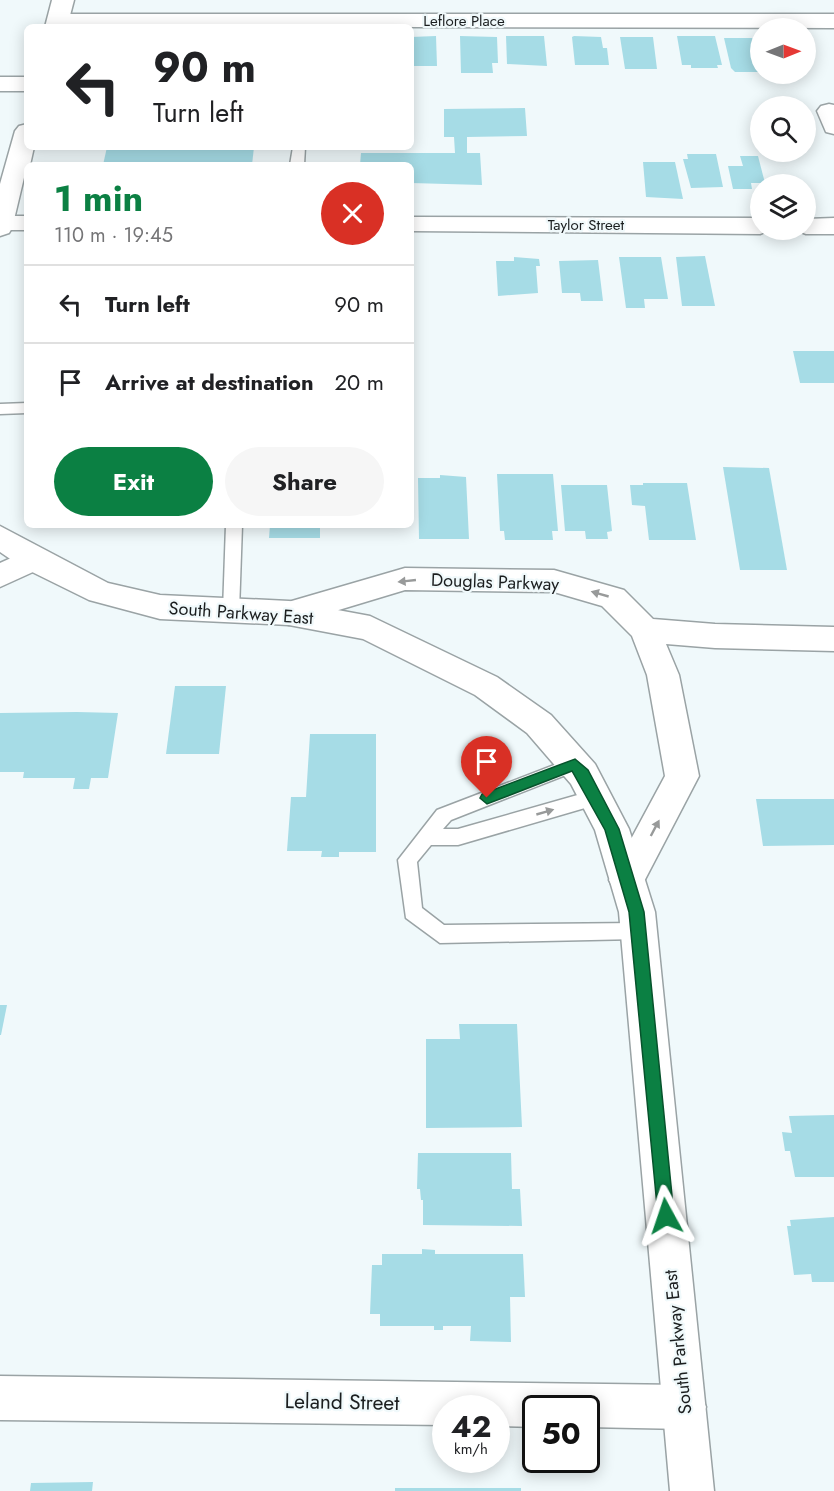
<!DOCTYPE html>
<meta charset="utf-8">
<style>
:root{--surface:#fff;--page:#f6f6f6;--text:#202124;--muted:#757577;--line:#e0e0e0;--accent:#0b8043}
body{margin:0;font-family:Jost,sans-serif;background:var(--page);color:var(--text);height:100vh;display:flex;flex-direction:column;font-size:22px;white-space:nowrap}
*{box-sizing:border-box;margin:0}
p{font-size:20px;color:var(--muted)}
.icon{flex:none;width:33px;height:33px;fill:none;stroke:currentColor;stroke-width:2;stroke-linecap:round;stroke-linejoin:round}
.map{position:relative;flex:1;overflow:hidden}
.details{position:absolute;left:24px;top:162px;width:390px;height:366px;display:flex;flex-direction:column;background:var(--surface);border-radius:9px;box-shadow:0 3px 15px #0003}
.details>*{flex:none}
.top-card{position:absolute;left:24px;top:24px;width:390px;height:126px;border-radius:9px;box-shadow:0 3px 15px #0003;background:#fff;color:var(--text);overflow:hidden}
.needle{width:39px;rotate:89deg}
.buttons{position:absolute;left:750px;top:18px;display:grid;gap:12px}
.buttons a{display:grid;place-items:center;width:66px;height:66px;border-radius:50%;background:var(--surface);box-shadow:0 3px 15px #0003;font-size:30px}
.speed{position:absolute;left:432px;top:1395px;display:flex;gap:12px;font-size:30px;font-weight:700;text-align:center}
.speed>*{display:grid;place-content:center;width:78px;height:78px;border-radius:50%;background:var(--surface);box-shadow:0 3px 15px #0003;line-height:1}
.speed small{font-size:15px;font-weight:400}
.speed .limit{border:3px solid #111;border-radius:9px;background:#fff;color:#111}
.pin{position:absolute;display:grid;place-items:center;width:51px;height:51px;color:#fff;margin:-62px -26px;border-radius:50% 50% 50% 0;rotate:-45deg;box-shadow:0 0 6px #0007}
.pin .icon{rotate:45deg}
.me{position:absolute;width:66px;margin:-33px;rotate:355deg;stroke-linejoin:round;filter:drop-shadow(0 0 4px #0008)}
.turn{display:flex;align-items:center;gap:21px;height:126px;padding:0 30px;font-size:27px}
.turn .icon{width:78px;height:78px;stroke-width:2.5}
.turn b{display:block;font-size:42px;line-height:51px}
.round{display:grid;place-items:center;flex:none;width:63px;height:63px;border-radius:32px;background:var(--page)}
.head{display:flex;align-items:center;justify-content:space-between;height:102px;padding:0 30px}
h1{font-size:36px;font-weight:700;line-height:45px;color:var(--accent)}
.primary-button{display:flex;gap:12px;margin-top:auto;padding:12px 30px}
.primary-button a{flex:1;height:69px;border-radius:36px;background:var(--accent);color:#fff;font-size:24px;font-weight:700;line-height:69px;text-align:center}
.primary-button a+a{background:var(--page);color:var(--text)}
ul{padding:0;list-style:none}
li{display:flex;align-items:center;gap:18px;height:78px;padding:0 30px;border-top:2px solid var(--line)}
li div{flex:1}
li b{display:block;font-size:22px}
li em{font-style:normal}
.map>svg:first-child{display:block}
.building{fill:#a6dce6}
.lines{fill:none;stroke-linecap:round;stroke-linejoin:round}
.service-casing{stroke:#9aa3a5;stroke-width:3}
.minor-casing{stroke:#9aa3a5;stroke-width:3}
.tertiary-casing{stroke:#9aa3a5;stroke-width:3}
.secondary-casing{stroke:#9aa3a5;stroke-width:3}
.service{fill:#fff;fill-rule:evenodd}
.minor{fill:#fff;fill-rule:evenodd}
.tertiary{fill:#fff;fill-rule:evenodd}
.secondary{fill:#fff;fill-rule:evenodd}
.oneway{fill:#989a9a}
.route{fill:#0b8043;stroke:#07532c;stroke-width:1.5}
.labels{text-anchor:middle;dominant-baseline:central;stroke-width:4.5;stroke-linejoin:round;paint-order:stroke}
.far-street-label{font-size:15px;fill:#1b1e1f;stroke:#f0f9fb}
.street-label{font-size:18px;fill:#1b1e1f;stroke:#f0f9fb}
.near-street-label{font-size:21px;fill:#1b1e1f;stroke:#f0f9fb}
</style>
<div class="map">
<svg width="834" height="1491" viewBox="0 0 834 1491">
<rect width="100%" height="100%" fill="#f0f9fb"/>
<!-- building -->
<g class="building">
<polygon points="436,36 437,66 411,66 411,37"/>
<polygon points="460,36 497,37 498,63 492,63 493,73 461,73"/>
<polygon points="506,36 544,36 547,66 507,64"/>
<polygon points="574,36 601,37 603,48 607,48 609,65 575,65 572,37"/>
<polygon points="677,36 715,36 722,65 717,65 718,68 691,68 691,65 682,65"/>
<polygon points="620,37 653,37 657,69 625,69"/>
<polygon points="724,38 760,38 760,72 735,72 731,68"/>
<polygon points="525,108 527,136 467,137 467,153 480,153 482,185 411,183 411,165 360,165 361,153 455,153 454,137 444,137 444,109"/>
<polygon points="107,147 254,147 252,165 103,165"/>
<polygon points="687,154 716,154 723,187 691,188 683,159 688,159"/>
<polygon points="740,156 758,156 765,183 751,183 752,189 733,189 728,166 743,166"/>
<polygon points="643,162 675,162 683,199 646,197"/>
<polygon points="705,256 715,306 682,306 676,257"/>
<polygon points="514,257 539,259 540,266 536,266 538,293 498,296 496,261 514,261"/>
<polygon points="619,257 661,257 668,299 644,299 645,308 626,308"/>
<polygon points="598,260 603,301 581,301 580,293 562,293 559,261"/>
<polygon points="793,351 834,351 834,383 800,383"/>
<polygon points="723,467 769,468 787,570 740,570"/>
<polygon points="497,474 553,474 558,531 552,531 553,540 505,540 504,531 500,531"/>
<polygon points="440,475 466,477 469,539 419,539 418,478 440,478"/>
<polygon points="643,483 687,483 696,540 649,540 645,506 632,505 630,485 643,485"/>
<polygon points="561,485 607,485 612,531 607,532 608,539 586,539 585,531 565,531"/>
<polygon points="270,525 320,525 320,538 269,538"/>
<polygon points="175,686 226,686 219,754 166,754"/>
<polygon points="77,712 118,713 108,778 91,778 89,789 73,789 75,778 23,778 24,772 0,772 0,713"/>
<polygon points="310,734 376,734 376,852 339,852 339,857 321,857 322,851 287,851 291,797 306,797"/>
<polygon points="756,799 834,799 834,845 763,846"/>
<polygon points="0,1005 7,1005 1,1035 0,1035"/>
<polygon points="459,1024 517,1024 522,1127 426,1128 426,1039 460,1039"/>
<polygon points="834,1115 834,1177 795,1177 790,1151 785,1151 782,1132 792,1133 789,1116"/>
<polygon points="418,1153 511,1153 512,1189 520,1189 522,1226 423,1225 423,1200 421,1200 420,1189 417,1189"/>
<polygon points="834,1217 834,1282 812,1282 811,1274 794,1275 787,1226 791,1226 790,1220"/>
<polygon points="422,1249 435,1250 435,1254 523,1254 525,1297 510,1297 511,1342 470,1341 471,1326 443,1326 443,1330 434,1330 434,1326 380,1326 380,1314 370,1314 372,1265 382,1265 382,1254 422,1254"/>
<polygon points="93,1482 92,1491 30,1491 31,1483"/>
<rect x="395" y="1488" width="126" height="3"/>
</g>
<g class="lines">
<!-- service casing -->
<g class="service-casing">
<g id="service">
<polygon points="293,147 305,147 304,165 290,165"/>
<polygon points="27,403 27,413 0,414 0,404"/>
<polygon points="226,525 242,525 239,611 231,617 223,611"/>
<polygon points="575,757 581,759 584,764 581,769 451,820 443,829 458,829 595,790 602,793 604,798 602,803 458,845 431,845 417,862 422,908 444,925 638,923 645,925 648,931 645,937 638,939 440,943 406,918 398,860 437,810"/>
</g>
</g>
<!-- minor casing -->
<g class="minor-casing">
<g id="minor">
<polygon points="58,14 834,14 834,28 50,26 47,21 50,16"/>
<rect x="0" y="77" width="27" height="14"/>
<polygon points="829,104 834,105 834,134 826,132 817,111 821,106"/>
<rect x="0" y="216" width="27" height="14"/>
<polygon points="411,217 760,218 760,230 770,230 760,234 411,231"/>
<polygon points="834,218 834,234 806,234 796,230 806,230 806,219"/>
<polygon points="405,568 554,570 624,590 653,619 715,624 834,627 834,651 715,648 666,644 679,675 699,776 639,891 627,895 615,891 609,880 665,776 647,675 632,636 602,606 554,592 405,590 289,625 278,621 274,613 278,605"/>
<polygon points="0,1376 684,1385 699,1392 706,1407 699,1422 684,1429 586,1427 586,1408 536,1408 536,1427 496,1426 496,1408 446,1408 446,1425 0,1420"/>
</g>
</g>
<!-- tertiary casing -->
<g class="tertiary-casing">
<polygon id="tertiary" points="33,548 44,551 48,559 44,567 0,587 0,563"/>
</g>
<!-- secondary casing -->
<g class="secondary-casing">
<g id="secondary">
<polygon points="52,0 74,0 67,27 45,27"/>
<polygon points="27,124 27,147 34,147 30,165 27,165 12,228 9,233 0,236 0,184 15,131 19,126"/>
<polygon points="0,526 108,583 160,595 289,601 370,616 497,677 551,715 595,764 629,829 655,912 714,1491 670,1491 619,912 595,830 571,784 527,733 475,695 363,639 289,625 160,619 89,600 22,567 0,552"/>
</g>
</g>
<!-- service -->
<use href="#service" class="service"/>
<!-- minor -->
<use href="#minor" class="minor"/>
<!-- tertiary -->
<use href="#tertiary" class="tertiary"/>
<!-- secondary -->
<use href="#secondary" class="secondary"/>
</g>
<!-- one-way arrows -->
<defs><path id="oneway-solid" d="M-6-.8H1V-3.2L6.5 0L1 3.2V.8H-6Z" transform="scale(1.5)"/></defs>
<g class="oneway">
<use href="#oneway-solid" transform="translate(407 581) rotate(174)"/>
<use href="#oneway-solid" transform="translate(600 594) rotate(-164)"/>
<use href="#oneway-solid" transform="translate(545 812) rotate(-16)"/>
<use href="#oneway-solid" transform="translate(655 828) rotate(-62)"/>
</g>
<!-- route -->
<polygon class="route" points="575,759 588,770 619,829 644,912 674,1216 672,1222 666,1225 660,1222 658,1216 629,912 605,830 572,771 487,804 480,798 482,794"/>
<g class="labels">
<!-- far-street labels -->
<g class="far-street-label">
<text x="464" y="21">Leflore Place</text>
<text x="586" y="225">Taylor Street</text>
</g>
<!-- street labels -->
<g class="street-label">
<text transform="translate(495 582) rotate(2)">Douglas Parkway</text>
<text transform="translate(241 613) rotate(4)">South Parkway East</text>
<text transform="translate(678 1342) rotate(-96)">South Parkway East</text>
</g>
<!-- near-street labels -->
<g class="near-street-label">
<text transform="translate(342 1402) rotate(1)">Leland Street</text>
</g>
</g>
</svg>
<div class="buttons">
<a><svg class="needle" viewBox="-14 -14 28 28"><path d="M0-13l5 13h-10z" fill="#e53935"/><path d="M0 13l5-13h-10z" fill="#757577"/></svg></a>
<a><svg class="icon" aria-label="search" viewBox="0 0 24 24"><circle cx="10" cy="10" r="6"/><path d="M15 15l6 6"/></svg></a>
<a><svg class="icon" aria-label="layers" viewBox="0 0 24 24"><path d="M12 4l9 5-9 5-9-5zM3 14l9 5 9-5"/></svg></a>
</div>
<div class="speed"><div>42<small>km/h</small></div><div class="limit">50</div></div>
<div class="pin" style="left:487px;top:798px;background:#d93025"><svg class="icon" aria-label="arrive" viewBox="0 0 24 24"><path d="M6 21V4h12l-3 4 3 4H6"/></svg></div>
<svg class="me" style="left:666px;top:1216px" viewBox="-20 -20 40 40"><path d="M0-17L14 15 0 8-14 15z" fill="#0b8043" stroke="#fff" stroke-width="4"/></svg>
<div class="top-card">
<div class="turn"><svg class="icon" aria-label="left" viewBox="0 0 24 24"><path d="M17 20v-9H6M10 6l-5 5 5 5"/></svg><div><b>90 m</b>Turn left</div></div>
</div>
<section class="details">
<div class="head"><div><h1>1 min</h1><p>110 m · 19:45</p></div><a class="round" style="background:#d93025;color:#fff"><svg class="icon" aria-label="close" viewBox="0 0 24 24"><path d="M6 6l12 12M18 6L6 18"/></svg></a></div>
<ul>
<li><svg class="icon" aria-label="left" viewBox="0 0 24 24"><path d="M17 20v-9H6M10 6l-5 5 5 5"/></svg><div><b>Turn left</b></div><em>90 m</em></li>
<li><svg class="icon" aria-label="arrive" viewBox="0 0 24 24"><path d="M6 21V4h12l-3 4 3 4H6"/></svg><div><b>Arrive at destination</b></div><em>20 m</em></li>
</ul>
<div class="primary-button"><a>Exit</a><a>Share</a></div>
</section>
</div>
